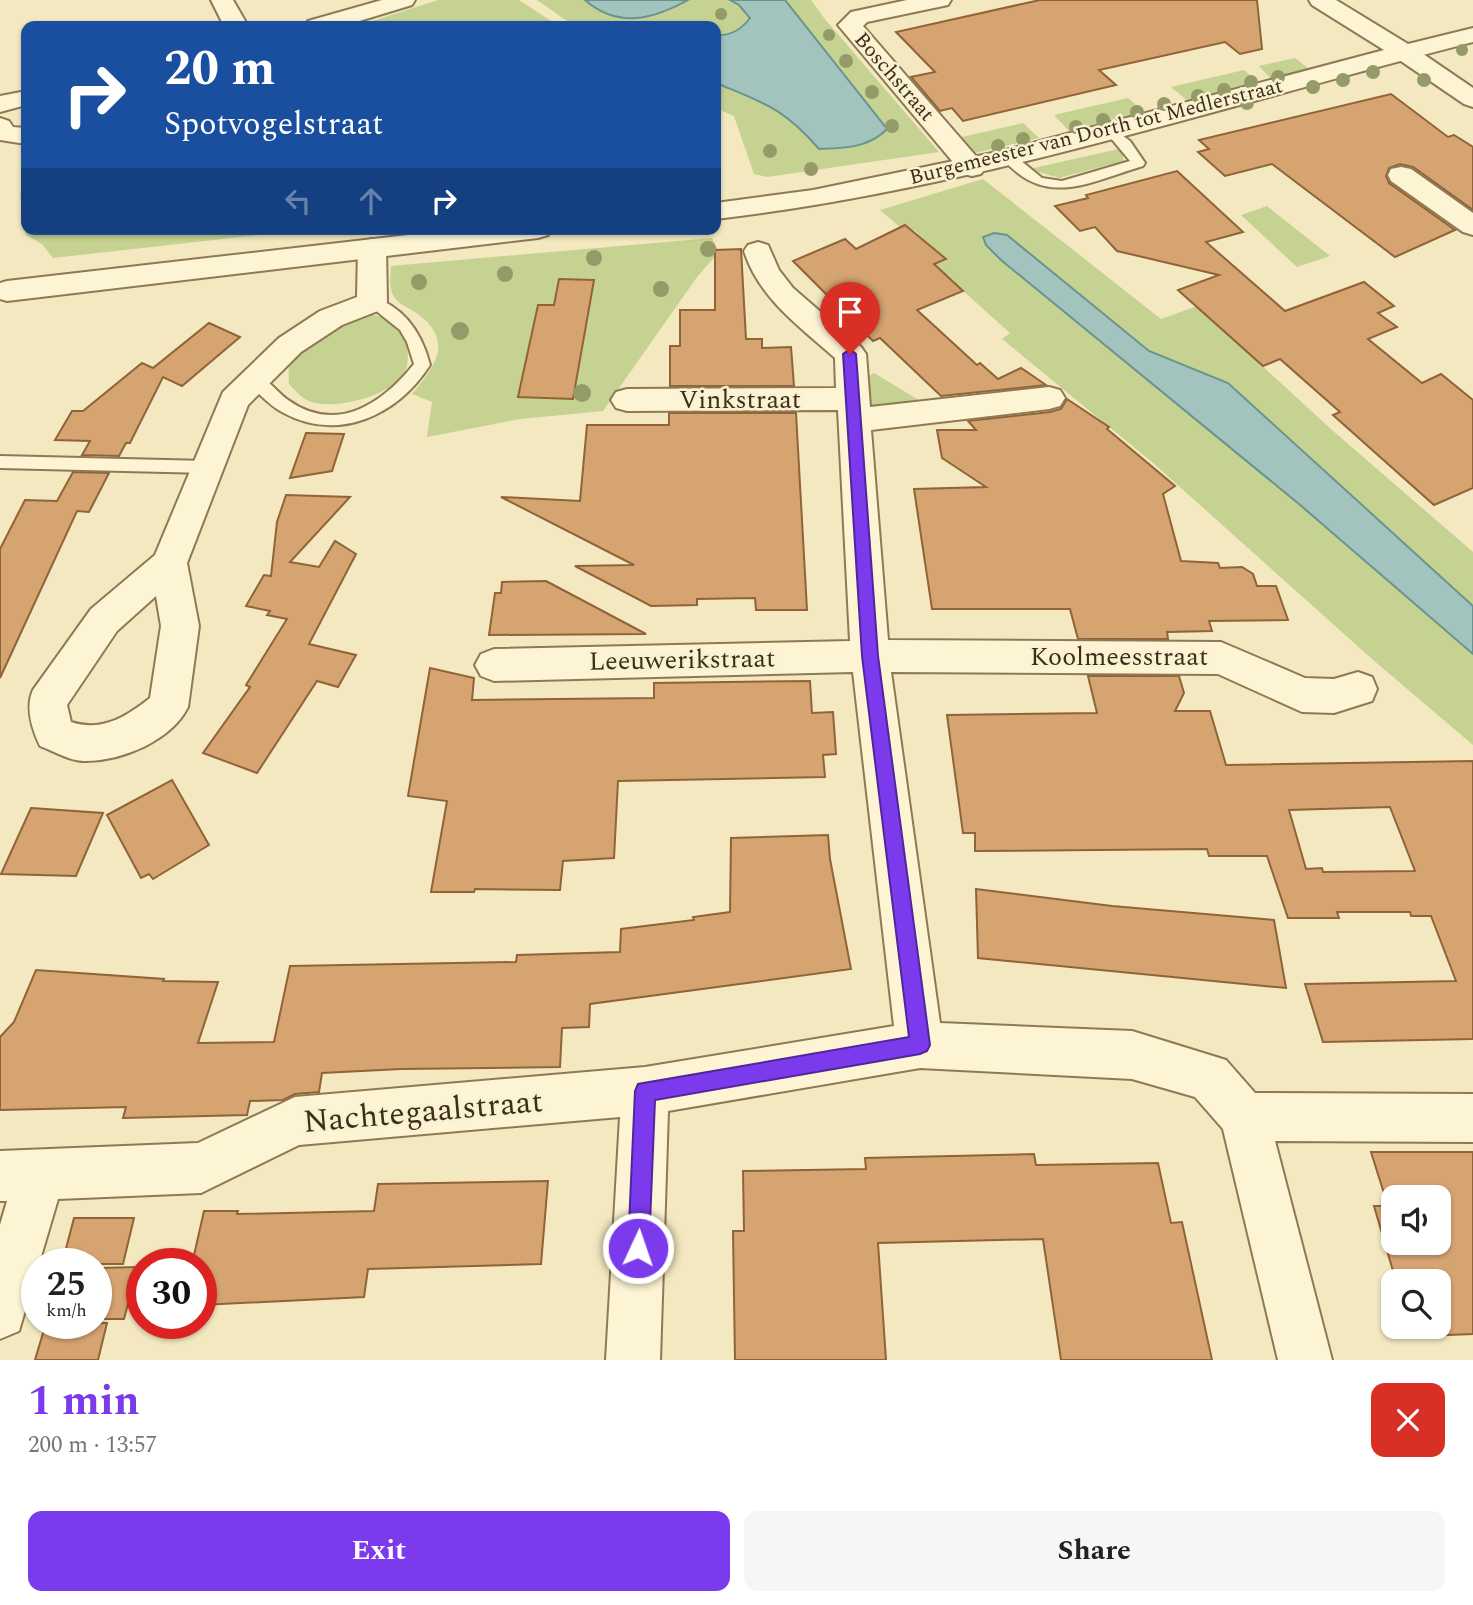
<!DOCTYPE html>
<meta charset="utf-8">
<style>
:root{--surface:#fff;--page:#f6f6f6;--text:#222;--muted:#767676;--accent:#7c3aed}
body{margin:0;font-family:Spectral,serif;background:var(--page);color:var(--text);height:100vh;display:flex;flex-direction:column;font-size:26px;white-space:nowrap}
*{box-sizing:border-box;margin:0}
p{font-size:23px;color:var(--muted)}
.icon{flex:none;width:38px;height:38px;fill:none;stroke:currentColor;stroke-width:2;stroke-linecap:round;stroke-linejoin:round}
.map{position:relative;height:1360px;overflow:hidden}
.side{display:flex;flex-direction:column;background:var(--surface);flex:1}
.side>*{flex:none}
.banner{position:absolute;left:21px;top:21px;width:700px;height:214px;border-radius:14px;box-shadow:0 2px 5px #0004;background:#1a4fa0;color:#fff;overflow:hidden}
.buttons{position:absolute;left:1381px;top:1185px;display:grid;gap:14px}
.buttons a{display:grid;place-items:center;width:70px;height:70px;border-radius:14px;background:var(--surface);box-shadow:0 2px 5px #0004;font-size:35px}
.speed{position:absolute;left:21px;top:1248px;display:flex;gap:14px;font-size:35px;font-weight:700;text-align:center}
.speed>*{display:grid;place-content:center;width:91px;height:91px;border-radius:50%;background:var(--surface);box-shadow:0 2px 5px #0004;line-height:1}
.speed small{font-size:18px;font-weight:400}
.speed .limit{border:10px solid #d22;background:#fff;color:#111}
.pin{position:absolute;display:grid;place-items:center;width:60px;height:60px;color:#fff;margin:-72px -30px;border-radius:50% 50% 50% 0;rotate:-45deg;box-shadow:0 0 7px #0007}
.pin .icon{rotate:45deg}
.me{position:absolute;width:77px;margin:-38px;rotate:3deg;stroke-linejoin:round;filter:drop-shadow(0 0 5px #0008)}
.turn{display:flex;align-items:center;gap:24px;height:147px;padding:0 28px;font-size:32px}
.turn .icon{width:91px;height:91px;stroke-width:2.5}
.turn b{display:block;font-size:49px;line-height:60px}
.lanes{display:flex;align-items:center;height:66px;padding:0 28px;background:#0003;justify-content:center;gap:35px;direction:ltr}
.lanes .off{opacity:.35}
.round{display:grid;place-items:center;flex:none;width:74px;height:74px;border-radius:14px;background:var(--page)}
.summary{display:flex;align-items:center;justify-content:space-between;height:119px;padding:0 28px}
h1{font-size:42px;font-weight:700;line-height:52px;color:var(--accent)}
.button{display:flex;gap:14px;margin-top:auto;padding:14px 28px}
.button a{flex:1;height:80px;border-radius:14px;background:var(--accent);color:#fff;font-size:28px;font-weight:700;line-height:80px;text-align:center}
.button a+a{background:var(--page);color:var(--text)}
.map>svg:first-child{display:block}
.green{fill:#c5d292}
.water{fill:#a3c4be;stroke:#69948d;stroke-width:2}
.building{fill:#d6a471;stroke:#906338;stroke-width:2;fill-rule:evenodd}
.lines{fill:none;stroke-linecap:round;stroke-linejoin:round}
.service-casing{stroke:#8e7955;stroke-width:4}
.minor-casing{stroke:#8e7955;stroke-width:4}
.tertiary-casing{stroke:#8e7955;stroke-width:4}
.service{fill:#fdf4d4;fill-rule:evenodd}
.minor{fill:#fdf4d4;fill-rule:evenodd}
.tertiary{fill:#fdf4d4;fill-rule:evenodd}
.tree{fill:#949a68}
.route{fill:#7c3aed;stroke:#51269a;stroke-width:2}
.labels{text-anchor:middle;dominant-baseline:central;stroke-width:5;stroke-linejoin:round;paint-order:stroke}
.far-street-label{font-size:21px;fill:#3c2e1c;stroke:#f9f1d0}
.street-label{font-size:26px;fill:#3c2e1c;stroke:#f9f1d0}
.near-street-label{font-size:32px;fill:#3c2e1c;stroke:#f9f1d0}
</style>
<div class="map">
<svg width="1473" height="1360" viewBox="0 0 1473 1360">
<rect width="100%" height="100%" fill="#f3e8c0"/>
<!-- green -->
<g class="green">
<polygon points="438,0 519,0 559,26 357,26"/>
<path d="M537,0h48l12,10 69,2 22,-12h42l9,5 11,13c-9,12 -18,18 -34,17v-9h-142z"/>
<path d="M785,0h26l13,18 115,134 -172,25 -13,-3 -20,-58 -18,-8v-25c48,20 68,25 103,66l-25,-135z"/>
<polygon points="1295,58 1309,69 1273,81 1259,66"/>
<polygon points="1244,70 1259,84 1188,101 1171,87"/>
<polygon points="1128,98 1144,112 1069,131 1054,115"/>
<polygon points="1023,123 1039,138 975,153 962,137"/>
<polygon points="1123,148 1123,161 1059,178 1029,169"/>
<polygon points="983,179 1161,319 1197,306 1332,430 1473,552 1473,606 1228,383 1149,351 1007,235 986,245 1299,504 1473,654 1473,745 1372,659 1152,462 1002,339 1010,333 932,263 942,257 914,230 907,233 880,210"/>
<polygon points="26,191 26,229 313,229 53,258 42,244 26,235 20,193"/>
<polygon points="1267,206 1330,256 1297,267 1241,215"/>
<path d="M712,238l7,14 -22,25 -94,134 -83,8 -93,18 5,-35 -20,-8c22,-27 43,-52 6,-80 -11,-8 -24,-10 -27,-25 -2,-7 0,-16 0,-23z"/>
<path d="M366,313l23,6 15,11c3,14 8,34 -2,47 -16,20 -75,36 -97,22 -6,-4 -11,-10 -16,-15 0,-5 -1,-12 0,-17 7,-26 55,-45 77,-54z"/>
<polygon points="874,373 922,402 862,410 867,377"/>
</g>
<!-- water -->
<g class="water">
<path d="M585,0h103c-34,19 -70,29 -103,0z"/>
<path d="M730,0h55l102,129c-18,19 -43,19 -68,20 -35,-41 -55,-46 -103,-66v-48c15,1 25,-5 34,-17l-11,-13z"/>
<polygon points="994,233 1007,235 1149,351 1228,383 1473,606 1473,654 1299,504 1001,260 986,245 983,237"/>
</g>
<!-- building -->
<g class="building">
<polygon points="1040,0 1257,0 1262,49 1240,54 1225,42 1099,70 1116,85 963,121 952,108 940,111 911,77 935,72 896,32"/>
<polygon points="1391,94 1448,137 1454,135 1473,147 1473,210 1413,167 1400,164 1389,168 1386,176 1389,183 1455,230 1395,257 1272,164 1225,176 1198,152 1209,149 1199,140"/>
<polygon points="1177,171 1243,232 1206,242 1285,311 1364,282 1394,306 1378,313 1397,327 1368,339 1422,383 1441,374 1473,400 1473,488 1434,505 1333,415 1340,412 1280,359 1263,366 1178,290 1219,275 1117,251 1095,227 1080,231 1055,206 1088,198 1086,195"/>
<polygon points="905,225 946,259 934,264 963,291 917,310 977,365 980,363 998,379 1021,368 1046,385 941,396 880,338 873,341 793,261 845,239 856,249"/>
<polygon points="741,249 746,339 762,339 762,348 791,347 794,386 670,386 670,346 680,346 680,310 715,310 715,250"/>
<polygon points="559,279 594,280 573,399 518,397 538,305 554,305"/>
<polygon points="209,323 240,337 182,386 163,377 130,443 126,443 119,456 82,455 90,441 55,440 72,411 83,411 142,363 153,368"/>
<polygon points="1067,399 1109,427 1107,429 1175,486 1163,494 1181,561 1218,563 1220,568 1242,567 1253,574 1257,586 1276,586 1288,620 1209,621 1212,631 1167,632 1168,639 1078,639 1070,609 932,609 914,489 986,487 942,458 937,430 976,430 968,421 1050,412 1061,409"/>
<polygon points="669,413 796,413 807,610 756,610 755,598 697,599 697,605 651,606 575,566 634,565 501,497 580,501 587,425 669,425"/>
<polygon points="306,433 344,434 332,471 290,478"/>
<polygon points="73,472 109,473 89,512 77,511 0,678 0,549 25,500 57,501"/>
<polygon points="286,495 350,497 290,562 319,567 335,541 356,554 309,644 356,655 338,687 317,681 257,773 203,753 250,687 246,685 287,619 267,615 270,611 246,606 264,575 271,576 277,522"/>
<polygon points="546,581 646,634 489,635 495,593 501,593 502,582"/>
<polygon points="430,668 474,678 472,700 654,698 654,683 810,681 812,713 833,712 836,754 823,755 825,777 618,781 614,858 563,861 560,890 475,889 474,892 431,892 447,801 408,796"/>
<path d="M1088,676h91l5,17 -9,18h35l16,54 247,-4v278l-150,3 -18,-58 151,-3 -25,-65h-20l-1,-4h-73l2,6h-51l-21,-62h-58l-2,-7 -232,2v-18h-12l-16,-118 150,-2zM1390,807l25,64 -92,1 -1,-4 -16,1 -17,-59z"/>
<polygon points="172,780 209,845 153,879 149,874 141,878 107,815"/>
<polygon points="31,808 103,813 76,876 1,874"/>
<polygon points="828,835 830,859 851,969 590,1004 589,1027 562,1028 560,1067 401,1069 322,1073 319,1092 295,1094 283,1100 250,1101 247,1115 123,1118 126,1107 0,1110 0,1037 14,1022 36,970 164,979 163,981 218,982 198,1043 274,1042 290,966 516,962 517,955 620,952 621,929 694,920 693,917 730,912 731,838"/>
<polygon points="976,889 1112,906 1274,920 1286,988 978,958"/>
<path d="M1371,1152h102v182l-49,2 -4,-10h18v-45h-42l-22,-75h14zM1393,1197h45v45h-45z"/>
<polygon points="1034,1154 1036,1165 1158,1163 1171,1223 1182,1222 1212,1360 1061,1360 1043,1239 878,1243 886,1360 735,1360 733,1231 744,1231 743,1171 866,1169 865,1158"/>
<polygon points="548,1181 541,1264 368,1269 364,1297 201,1305 201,1264 192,1264 204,1211 238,1211 237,1214 374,1211 378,1184"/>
<polygon points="74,1218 134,1218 123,1264 62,1264"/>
<polygon points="138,1267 124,1319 96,1319 96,1268"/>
<polygon points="46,1323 107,1323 98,1360 35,1360"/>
</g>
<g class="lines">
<!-- service casing -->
<g class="service-casing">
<g id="service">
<path d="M1111,127l19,14 15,22 -2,3c-54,16 -97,43 -141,-8l7,-4 5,1 28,23 20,3 68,-20 -25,-30z"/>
<path d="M372,297c33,10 50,37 58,68 -33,51 -92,78 -148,47 -13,-7 -23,-19 -34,-28l-2,-4 2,-4c16,-4 28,16 40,24 49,35 95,3 126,-36l-7,-22 -7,-12 -35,-28z"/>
<polygon points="0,456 207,461 215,467 207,473 0,468"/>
</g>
</g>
<!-- minor casing -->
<g class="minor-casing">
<g id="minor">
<polygon points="211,0 233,0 248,26 224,26"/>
<polygon points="382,0 415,0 412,5 343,26 304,26 308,21"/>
<polygon points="907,0 951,0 948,5 867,22 863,26 981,162 985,168 981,174 972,176 963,174 838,25 851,12"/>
<polygon points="1404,45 1413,47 1473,88 1473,107 1464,104 1395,57 1392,52 1395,47"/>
<polygon points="26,91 26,105 0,112 0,96"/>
<polygon points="0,118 9,121 13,127 26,128 26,144 0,140"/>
<polygon points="1401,167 1411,169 1473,213 1473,235 1463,232 1391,181 1388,175 1391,169"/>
<path d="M372,239l10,3 4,6 1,54 -4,7 -41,16 -41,27 -53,53 -61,158 12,63 -11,81c-16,33 -66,54 -102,54 -14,1 -33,-10 -46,-15 -8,-17 -15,-38 -7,-56l58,-81 64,-54 68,-163 56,-54 41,-27 37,-14 1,-49 4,-6zM156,596l5,30 -11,72c-24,19 -48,34 -79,24l-4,-17 50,-74z"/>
<path d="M758,242l10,3 11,25 14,18 68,59 5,7 4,53 179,-20 11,3 5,8 -5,8 -11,3 -178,21 17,210 333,2 84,36 29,1 24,-7 14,5 5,12 -5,12 -38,12 -32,-1 -84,-38 -327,-2 49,351 192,8 94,29 29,33 218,1v48l-198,-1 57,219h-54l-55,-231 -28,-32 -63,-18 -212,-11 -252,43 -8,249h-54l14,-243 -321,28 -98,48 -143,6 -39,132 -19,8v-114l7,-24h-7v-50l198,-8 97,-46 350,-30 249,-41 -41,-354 -359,9 -13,-5 -6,-11 6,-11 13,-5 356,-8 -12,-231 -211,1 -11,-3 -5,-8 5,-8 11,-3 209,-1 -1,-30c-36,-32 -76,-60 -91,-107l4,-6z"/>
</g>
</g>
<!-- tertiary casing -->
<g class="tertiary-casing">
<g id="tertiary">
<path d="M1309,0h27l72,44 65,-16v14c-251,64 -499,147 -757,177v-16l97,-13 189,-39 382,-101 -72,-45z"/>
<polygon points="460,229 552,229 548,235 538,238 7,301 0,299 0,283 7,281"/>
</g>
</g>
<!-- service -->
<use href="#service" class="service"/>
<!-- minor -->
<use href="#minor" class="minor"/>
<!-- tertiary -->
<use href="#tertiary" class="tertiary"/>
</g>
<!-- trees -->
<g class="tree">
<circle cx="721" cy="14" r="6"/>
<circle cx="829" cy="35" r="6"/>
<circle cx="1462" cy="50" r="6"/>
<circle cx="846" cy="61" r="7"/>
<circle cx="1373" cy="72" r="7"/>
<circle cx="1278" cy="77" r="7"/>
<circle cx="1343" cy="80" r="7"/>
<circle cx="1424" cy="80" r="7"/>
<circle cx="1251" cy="82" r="7"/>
<circle cx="1313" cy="87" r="7"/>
<circle cx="1224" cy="90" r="7"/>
<circle cx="872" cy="92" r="7"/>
<circle cx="1198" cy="96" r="7"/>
<circle cx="1247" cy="103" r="7"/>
<circle cx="1164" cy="104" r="7"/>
<circle cx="1137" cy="112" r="7"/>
<circle cx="1103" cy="120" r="7"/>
<circle cx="892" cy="126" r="7"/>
<circle cx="1076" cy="127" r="7"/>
<circle cx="1023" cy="139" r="7"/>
<circle cx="998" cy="146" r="7"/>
<circle cx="770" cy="151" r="7"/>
<circle cx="811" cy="169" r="7"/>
<circle cx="708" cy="249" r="8"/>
<circle cx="594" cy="258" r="8"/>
<circle cx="505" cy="274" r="8"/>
<circle cx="419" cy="282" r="8"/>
<circle cx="661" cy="289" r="8"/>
<circle cx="460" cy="331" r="9"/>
<circle cx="582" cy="393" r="9"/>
</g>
<!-- route -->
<polygon class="route" points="850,349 856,354 878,656 930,1045 927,1051 920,1054 655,1100 649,1248 646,1255 638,1258 631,1255 628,1248 635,1091 638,1084 909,1037 862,656 843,354"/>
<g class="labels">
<!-- far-street labels -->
<g class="far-street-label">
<text transform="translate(894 77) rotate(49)">Boschstraat</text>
<text transform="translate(1096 132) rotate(-14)">Burgemeester van Dorth tot Medlerstraat</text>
</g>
<!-- street labels -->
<g class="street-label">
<text x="740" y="400">Vinkstraat</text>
<text x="1119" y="657">Koolmeesstraat</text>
<text transform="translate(682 660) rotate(-1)">Leeuwerikstraat</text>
</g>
<!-- near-street labels -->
<g class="near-street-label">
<text transform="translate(423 1112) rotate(-5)">Nachtegaalstraat</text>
</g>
</g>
</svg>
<div class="buttons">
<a><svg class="icon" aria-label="sound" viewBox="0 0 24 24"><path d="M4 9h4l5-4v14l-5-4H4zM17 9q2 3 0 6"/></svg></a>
<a><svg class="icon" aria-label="search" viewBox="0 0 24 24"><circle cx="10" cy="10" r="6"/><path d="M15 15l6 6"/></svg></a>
</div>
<div class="speed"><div>25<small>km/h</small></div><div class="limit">30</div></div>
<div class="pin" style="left:850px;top:354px;background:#d93025"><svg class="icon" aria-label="arrive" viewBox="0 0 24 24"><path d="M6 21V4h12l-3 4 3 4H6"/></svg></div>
<svg class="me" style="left:638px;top:1248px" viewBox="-20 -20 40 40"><circle r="17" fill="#7c3aed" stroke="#fff" stroke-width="3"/><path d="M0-11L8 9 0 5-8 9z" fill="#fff"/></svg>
<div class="banner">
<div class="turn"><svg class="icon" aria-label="right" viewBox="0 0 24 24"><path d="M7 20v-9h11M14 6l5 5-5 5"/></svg><div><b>20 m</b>Spotvogelstraat</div></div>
<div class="lanes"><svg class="icon off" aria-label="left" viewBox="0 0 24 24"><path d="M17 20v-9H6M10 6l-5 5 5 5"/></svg><svg class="icon off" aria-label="ahead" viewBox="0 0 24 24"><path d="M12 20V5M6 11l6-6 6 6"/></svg><svg class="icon" aria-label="right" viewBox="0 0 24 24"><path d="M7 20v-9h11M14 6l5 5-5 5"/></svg></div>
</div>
</div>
<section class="side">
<div class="summary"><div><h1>1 min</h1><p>200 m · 13:57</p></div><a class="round" style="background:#d93025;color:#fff"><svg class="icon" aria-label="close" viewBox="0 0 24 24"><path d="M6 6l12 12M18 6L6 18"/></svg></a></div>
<div class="button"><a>Exit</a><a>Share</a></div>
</section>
